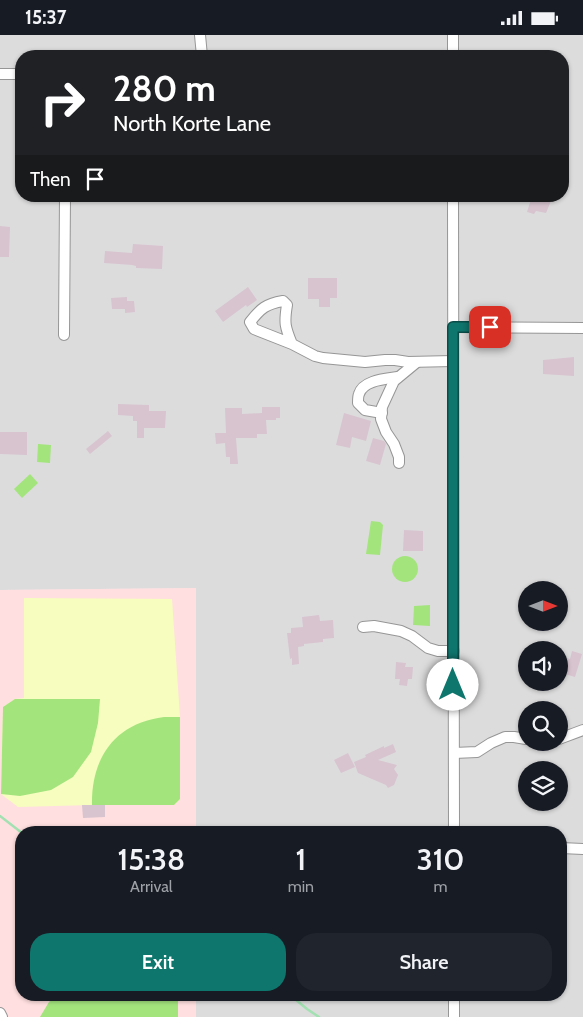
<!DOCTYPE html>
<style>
:root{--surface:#171b24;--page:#20242c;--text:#f1f3f6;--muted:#9ea1a6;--accent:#0f766e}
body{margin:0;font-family:Cabin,sans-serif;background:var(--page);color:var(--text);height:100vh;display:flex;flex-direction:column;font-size:19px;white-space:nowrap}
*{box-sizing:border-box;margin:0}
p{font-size:16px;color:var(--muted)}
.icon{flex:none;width:28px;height:28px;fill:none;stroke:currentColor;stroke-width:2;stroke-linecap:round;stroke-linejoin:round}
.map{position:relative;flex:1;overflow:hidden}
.side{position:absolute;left:15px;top:791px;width:552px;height:175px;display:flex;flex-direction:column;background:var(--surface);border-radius:20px;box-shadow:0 1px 4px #0004}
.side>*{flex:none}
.guide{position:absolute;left:15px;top:15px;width:554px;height:152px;border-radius:20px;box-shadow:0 1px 4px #0004;background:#202124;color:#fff;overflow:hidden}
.needle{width:32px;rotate:90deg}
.fabs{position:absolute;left:518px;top:546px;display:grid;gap:10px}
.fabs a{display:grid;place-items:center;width:50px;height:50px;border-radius:50%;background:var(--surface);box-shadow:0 1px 4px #0004;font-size:25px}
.pin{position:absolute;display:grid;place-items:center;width:42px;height:42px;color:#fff;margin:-21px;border-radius:10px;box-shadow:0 2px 8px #0006}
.me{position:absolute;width:55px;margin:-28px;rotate:0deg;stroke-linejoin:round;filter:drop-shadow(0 0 4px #0008)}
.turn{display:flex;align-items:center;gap:18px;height:105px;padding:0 15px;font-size:22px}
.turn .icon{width:65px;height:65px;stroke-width:2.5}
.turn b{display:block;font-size:35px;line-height:42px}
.then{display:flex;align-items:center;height:48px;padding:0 15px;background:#0003;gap:10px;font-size:19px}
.eta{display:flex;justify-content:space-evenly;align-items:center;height:85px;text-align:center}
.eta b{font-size:30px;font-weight:600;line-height:35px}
.cta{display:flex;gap:10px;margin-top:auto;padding:10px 15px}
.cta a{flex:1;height:58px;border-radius:20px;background:var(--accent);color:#fff;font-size:20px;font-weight:600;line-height:58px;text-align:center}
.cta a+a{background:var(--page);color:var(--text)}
.status{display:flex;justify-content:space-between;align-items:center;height:35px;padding:0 25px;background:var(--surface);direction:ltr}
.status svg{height:14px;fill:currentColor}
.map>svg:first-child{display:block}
.residential{fill:#dddcdd;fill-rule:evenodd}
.education{fill:#ffdfdf}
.park{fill:#f7fdbf}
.pitch{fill:#a3e47d}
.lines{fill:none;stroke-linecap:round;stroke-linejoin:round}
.stream{stroke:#a2e1b1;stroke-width:2.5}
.building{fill:#d7c4cf}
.minor-casing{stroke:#969696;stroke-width:12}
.minor{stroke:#fff;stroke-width:10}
.route-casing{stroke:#0a4d48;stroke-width:12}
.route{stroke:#0f766e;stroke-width:9}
</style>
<div class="status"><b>15:37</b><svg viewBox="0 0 49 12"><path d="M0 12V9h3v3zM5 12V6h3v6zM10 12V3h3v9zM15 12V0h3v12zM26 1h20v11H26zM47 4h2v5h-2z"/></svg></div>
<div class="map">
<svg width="583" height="982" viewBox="0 0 583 982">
<rect width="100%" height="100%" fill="#f0e4e8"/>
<!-- residential -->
<path class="residential" d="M0,0h583v982h-387v-22h365v-162l-365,-1v-244l-196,2zM21,21h541v140h-541zM526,555h33v33h-33zM526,615h33v33h-33zM526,675h33v33h-33zM526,735h33v33h-33z"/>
<!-- education -->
<polygon class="education" points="196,553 196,797 21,798 21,960 196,960 196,982 0,982 0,555"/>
<!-- park -->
<polygon class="park" points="24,563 172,564 180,682 180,764 174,770 92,770 18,772 1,759 3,672 15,664 24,663"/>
<!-- pitch -->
<g class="pitch">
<polygon points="38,409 51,410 50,428 37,427"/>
<polygon points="30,439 38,448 22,463 14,454"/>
<polygon points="371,486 380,487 383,490 380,520 366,519"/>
<circle cx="405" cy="534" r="13"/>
<polygon points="430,570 430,591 413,590 414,571"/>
<polygon points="15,664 100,664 98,688 91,717 73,742 51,755 20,761 1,759 3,672"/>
<path d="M164,682h16v82l-6,6h-82c-1,-47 23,-82 72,-88z"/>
<polygon points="56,960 178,960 178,982 40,982 49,967"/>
</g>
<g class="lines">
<!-- stream -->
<g class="stream">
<polyline points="0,781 22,798"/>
<polyline points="290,960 307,974 319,982"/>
</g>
</g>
<!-- building -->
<g class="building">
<polygon points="532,161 553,161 546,178 536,176 534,179 527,177"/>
<polygon points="0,191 10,192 9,222 0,222"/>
<polygon points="133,209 163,211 162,234 136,233 136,231 132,230 104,228 105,216 132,218"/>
<polygon points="308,243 337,243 337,263 330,263 330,272 319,272 319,264 308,264"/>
<polygon points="248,252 257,265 247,272 246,270 223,287 215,276"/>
<polygon points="127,262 127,266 134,266 135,277 125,278 125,274 112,274 111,263"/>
<polygon points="574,322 574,341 543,339 543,325"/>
<polygon points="118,369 149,370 149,376 166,376 165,393 144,393 144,403 137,403 137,386 133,386 133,381 118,380"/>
<polygon points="262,372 280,372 280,383 276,383 276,385 266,385 267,399 257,399 257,403 236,403 238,429 230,429 230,422 226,422 225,408 216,409 215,398 226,398 225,373 242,373 242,379 262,378"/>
<polygon points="344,378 371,386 366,406 352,402 350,413 336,410"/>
<polygon points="108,396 112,401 90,419 86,414"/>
<polygon points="0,397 27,397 27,420 0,419"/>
<polygon points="373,403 384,406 386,409 380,430 366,426"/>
<polygon points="404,495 423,496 423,516 403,516"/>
<polygon points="319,580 320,586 333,585 334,603 323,604 323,607 304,609 304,611 298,612 299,629 292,630 292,623 290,624 287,598 291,598 291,593 303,592 302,582"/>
<polygon points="572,616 582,619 575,642 565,639 564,641 559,639 559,621 570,624"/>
<polygon points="396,627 406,628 405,632 413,632 412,644 408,644 407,651 399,650 400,644 395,644"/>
<polygon points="393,709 396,717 378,725 397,730 394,734 398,740 394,750 388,753 386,750 358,738 354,727 366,722 365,720 384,711 384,713"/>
<polygon points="348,718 355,732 341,738 334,725"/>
<polygon points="82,770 105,770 105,782 83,783"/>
</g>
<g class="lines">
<!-- minor casing -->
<g class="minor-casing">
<g id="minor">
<polyline points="200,0 202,21"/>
<polyline points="453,0 453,21"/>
<polyline points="0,39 21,39"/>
<polyline points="453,161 454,798"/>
<polyline points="453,292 583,293"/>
<polyline points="64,300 65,161"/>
<path d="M292,309c-7,-17 -8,-21 -5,-39l-4,-4c-17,3 -22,7 -33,21l4,7 38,15 23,12 8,2 42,4 20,-2h10l13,2 45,-1"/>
<path d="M382,378l-17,-3 -7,-7c0,-2 0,-7 1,-9 4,-14 27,-15 39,-17"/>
<polyline points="399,428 399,422 394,409 386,397 381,384 382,372 394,346 417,327"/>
<polyline points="363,592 374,591 401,596 412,601 428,613 438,616 454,616"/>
<polyline points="559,704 583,695"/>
<polyline points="454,718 477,717 491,708 505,702 514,702 526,704"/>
<polyline points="561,813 583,814"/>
<polyline points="454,960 454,982"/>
<polyline points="0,978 2,982"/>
</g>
</g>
<!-- minor -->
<use href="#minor" class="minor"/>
</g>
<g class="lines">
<!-- route casing -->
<g class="route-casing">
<polyline id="route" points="453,650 453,292 490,292"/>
</g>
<!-- route -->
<use href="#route" class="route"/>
</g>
</svg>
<div class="fabs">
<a><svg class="needle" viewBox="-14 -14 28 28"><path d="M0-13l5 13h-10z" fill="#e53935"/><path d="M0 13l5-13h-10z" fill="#9ea1a6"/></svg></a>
<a><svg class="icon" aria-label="sound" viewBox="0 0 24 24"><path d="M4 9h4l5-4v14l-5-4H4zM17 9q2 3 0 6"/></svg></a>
<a><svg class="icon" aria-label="search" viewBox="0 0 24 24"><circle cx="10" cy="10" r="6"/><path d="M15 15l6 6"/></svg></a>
<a><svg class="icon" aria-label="layers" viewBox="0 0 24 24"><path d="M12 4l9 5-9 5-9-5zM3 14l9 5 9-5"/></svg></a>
</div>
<div class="pin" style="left:490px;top:292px;background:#d93025"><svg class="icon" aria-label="arrive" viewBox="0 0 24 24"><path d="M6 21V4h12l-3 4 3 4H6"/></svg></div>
<svg class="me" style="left:453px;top:650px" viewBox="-20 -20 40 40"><circle r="19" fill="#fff"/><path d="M0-13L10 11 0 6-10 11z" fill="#0f766e"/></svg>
<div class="guide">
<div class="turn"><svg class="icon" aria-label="right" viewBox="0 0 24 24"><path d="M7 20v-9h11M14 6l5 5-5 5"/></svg><div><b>280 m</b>North Korte Lane</div></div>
<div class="then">Then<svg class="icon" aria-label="arrive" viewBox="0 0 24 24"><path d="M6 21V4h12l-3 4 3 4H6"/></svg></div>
</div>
<section class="side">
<div class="eta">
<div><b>15:38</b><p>Arrival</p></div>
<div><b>1</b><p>min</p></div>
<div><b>310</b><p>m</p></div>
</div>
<div class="cta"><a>Exit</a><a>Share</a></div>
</section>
</div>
